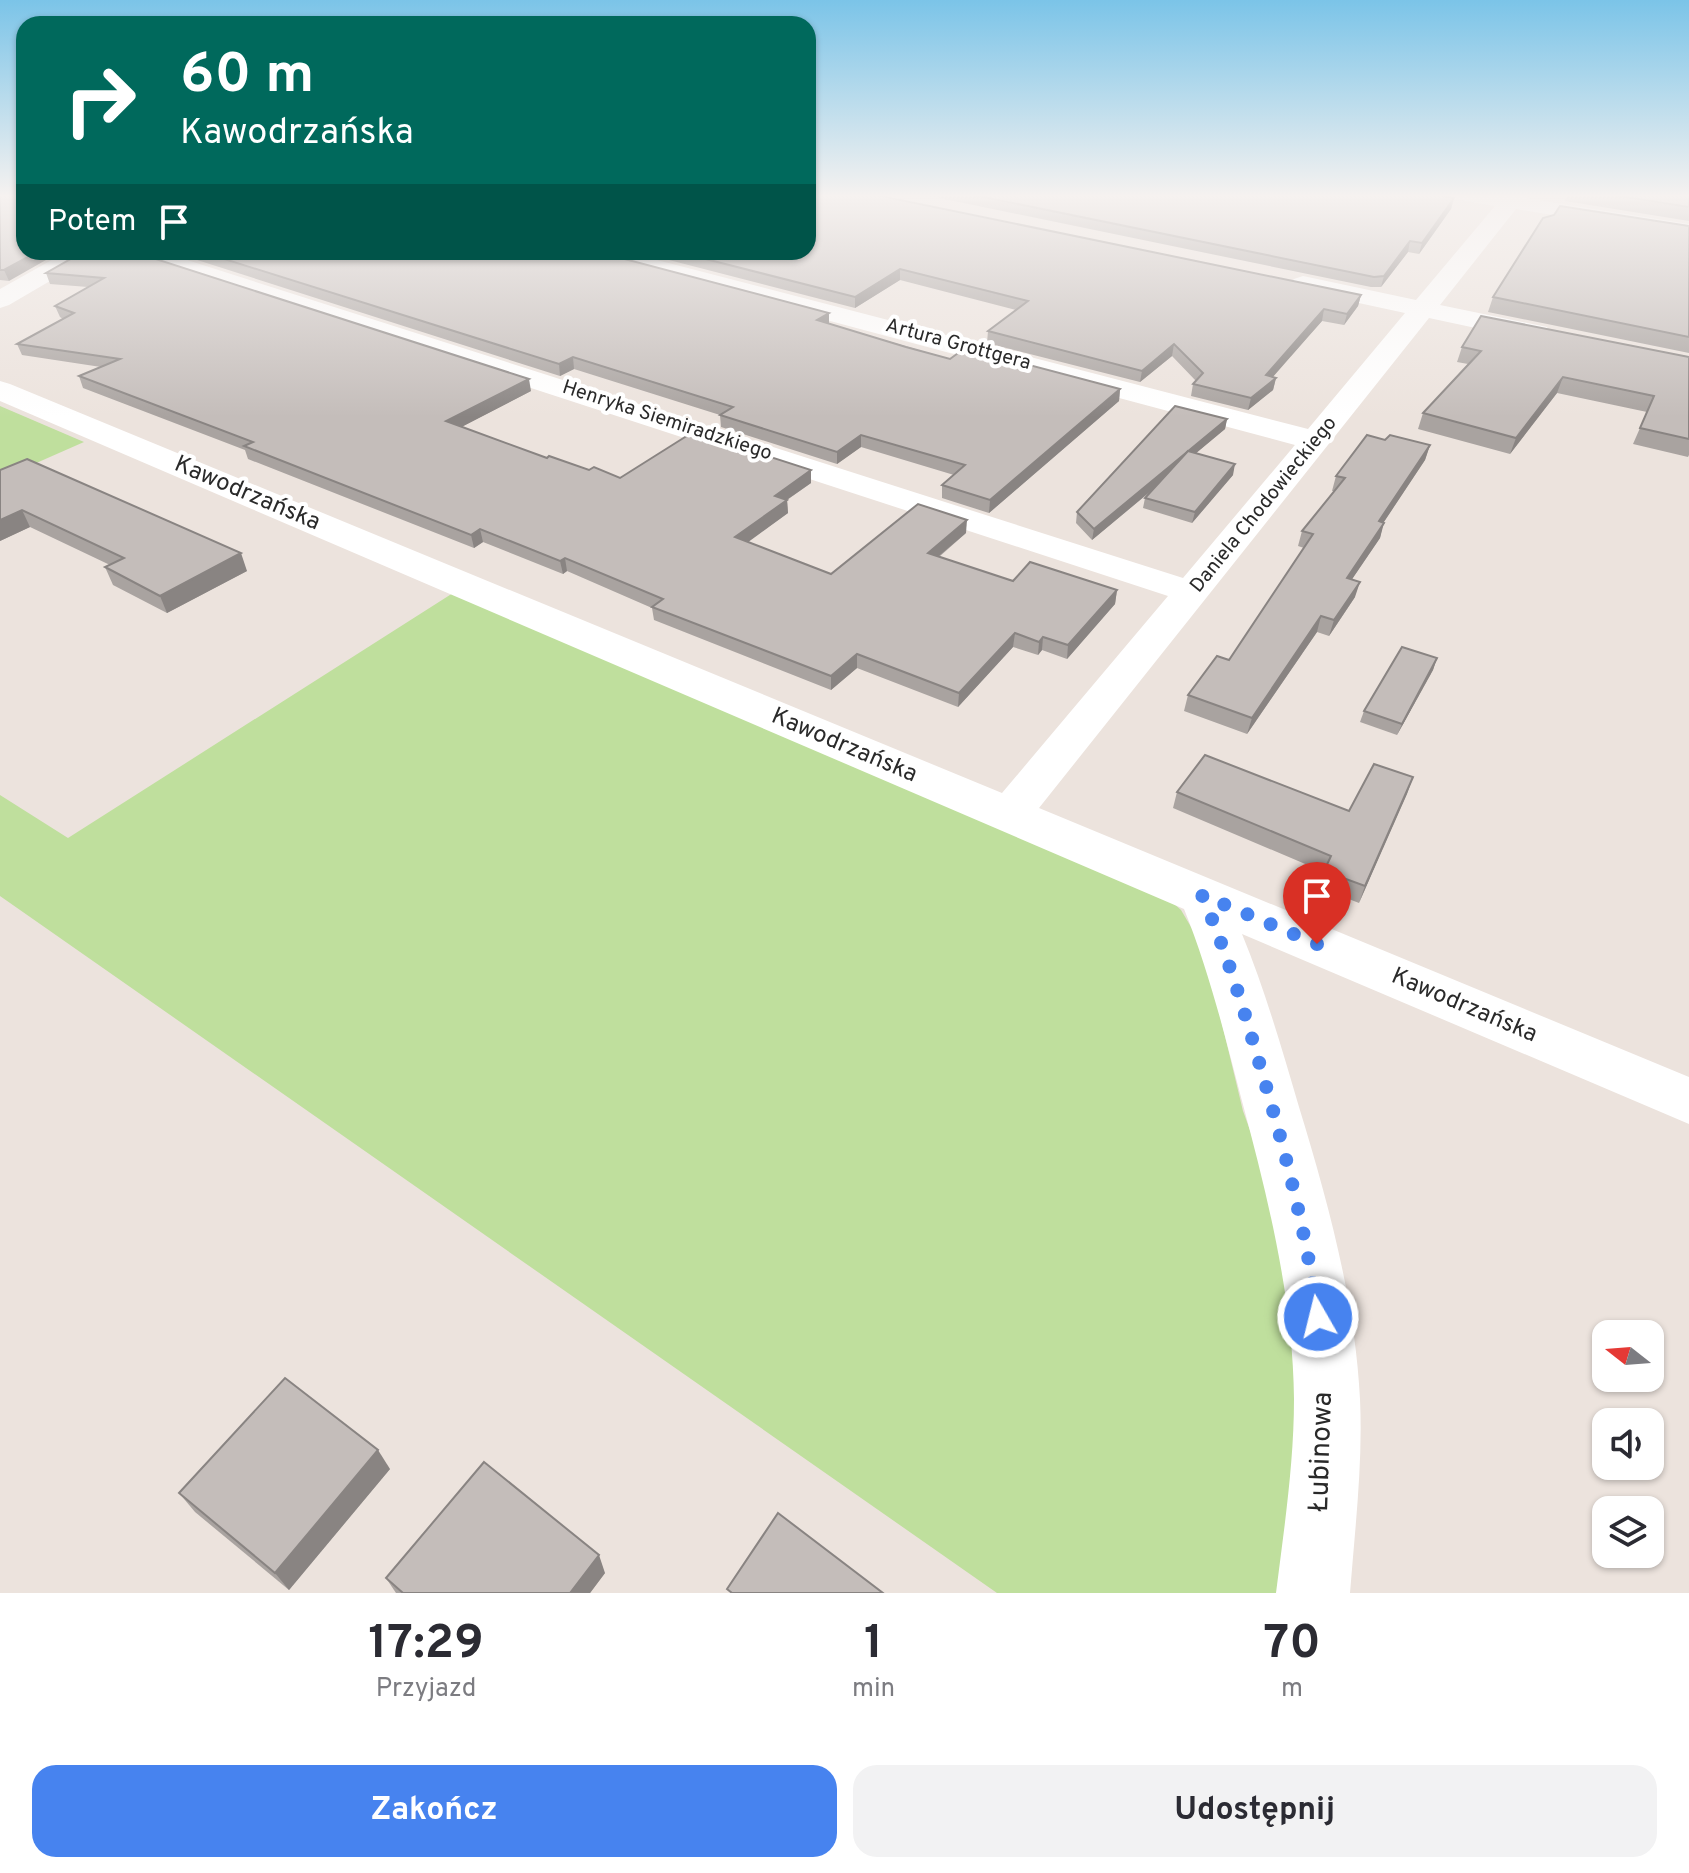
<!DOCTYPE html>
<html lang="pl">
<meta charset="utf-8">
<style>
:root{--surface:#fff;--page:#f2f2f3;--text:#2b2b33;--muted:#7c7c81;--accent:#4783ef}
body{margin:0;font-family:Overpass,sans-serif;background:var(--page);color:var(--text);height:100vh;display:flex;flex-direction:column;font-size:30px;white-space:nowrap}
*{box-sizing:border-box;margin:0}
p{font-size:26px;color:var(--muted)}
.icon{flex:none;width:44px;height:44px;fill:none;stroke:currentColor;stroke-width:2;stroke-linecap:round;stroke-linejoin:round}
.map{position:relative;height:1593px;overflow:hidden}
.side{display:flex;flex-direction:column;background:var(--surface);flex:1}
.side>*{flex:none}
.top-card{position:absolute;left:16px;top:16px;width:800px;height:244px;border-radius:24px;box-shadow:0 2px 6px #0004;background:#00695c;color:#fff;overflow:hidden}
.needle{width:52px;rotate:287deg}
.controls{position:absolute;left:1592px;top:1320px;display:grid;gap:16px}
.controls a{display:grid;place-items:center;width:72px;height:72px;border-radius:16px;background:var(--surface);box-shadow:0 2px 6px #0004;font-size:40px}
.pin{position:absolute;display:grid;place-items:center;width:68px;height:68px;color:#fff;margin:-82px -34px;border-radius:50% 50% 50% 0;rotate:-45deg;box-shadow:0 0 8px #0007}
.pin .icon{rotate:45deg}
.me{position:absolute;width:88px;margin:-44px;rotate:352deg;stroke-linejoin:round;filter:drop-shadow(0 0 6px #0008)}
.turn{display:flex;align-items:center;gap:28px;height:168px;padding:0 32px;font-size:36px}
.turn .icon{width:104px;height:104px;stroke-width:2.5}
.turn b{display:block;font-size:56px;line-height:68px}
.then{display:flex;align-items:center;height:76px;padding:0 32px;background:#0003;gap:16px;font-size:30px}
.eta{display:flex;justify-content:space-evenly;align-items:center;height:136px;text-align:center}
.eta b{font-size:48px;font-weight:700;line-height:56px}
.button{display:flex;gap:16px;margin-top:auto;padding:16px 32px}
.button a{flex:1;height:92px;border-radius:24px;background:var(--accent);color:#fff;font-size:32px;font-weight:700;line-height:92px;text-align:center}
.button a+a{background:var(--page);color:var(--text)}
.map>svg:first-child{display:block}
.green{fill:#bfdf9d}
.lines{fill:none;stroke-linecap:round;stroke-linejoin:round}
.street{fill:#fff;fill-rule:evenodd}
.secondary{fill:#fff;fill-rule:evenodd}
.wall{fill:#a9a3a0}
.shaded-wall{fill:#898482}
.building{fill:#c4bdba;stroke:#898482;stroke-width:2}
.route{stroke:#4783ef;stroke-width:14;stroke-dasharray:0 25.2}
.labels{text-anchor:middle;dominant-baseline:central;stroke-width:8;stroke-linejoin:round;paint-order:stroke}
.far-street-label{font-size:20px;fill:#2a2a2a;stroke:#fff}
.street-label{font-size:24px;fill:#2a2a2a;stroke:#fff}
.near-street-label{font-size:28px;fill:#2a2a2a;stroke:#fff}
</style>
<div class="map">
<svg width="1689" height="1593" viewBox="0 0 1689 1593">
<rect width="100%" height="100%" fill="#ece3dd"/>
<!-- green -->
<g class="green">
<polygon points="0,406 84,442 0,479"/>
<polygon points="453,593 1172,902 1181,910 1204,949 1243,1111 1271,1188 1300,1382 1280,1593 997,1593 0,896 0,795 68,838"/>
</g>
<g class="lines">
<!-- street -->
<path class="street" d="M1451,194h77l-3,4 164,26v14l-173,-29 -76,96 107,22 3,6 -3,6 -10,2 -108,-23 -390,490 650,269v47l-447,-190c23,56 40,115 57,173 29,95 56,193 61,292 3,65 -5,129 -10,194h-74c8,-64 18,-129 18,-194 -1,-101 -26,-201 -52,-298 -17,-65 -33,-130 -58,-192l-1184,-508v-20l10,3 992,409 166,-197 -1038,-339 -4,-5h36l1021,326 112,-133 -705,-188 -4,-5h40l682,177 97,-116 -111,-24 -4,-5 4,-5 9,-3 113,24 79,-94 -41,-7z"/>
<!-- secondary -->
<polygon class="secondary" points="66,252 95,252 91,257 9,305 0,308 0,289"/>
</g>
<!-- wall -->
<g class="wall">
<polygon points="0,194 9,281 0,280"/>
<polygon points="920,194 1430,194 1454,198 1451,209 1419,254 1408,252 1381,287 1371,287"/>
<polygon points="1568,194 1689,194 1689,221 1565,201"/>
<polygon points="1689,226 1689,353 1488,312 1493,297"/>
<polygon points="83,252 531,391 461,427 547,458 620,478 811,470 811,483 787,500 788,513 747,542 831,574 966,533 939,557 1013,581 1117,590 1115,604 1067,659 1042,650 1038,655 1013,647 958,707 857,668 831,690 654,620 652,608 567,571 563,574 483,542 474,548 248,459 245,450 83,388 79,376 101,367 22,355 17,344 63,319 60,317 55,306 88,287 50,284 46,273"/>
<polygon points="172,252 598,252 829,313 829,324 950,359 1120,389 1119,401 989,513 942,498 942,485 954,475 861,447 837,464 721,427 720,415 574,369 560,376"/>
<polygon points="638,252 808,252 1361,295 1358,306 1344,325 1322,321 1272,377 1276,378 1273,390 1248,410 1191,396 1193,384 1196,381 1172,356 1140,382 987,343 988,331 1016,310 900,280 855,308"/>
<polygon points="1462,347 1689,357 1689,455 1688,457 1633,444 1647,412 1557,393 1510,454 1418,429 1423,413 1468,364 1457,362"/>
<polygon points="1227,419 1225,429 1196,453 1233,475 1192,523 1143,508 1145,498 1151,491 1092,540 1076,523 1077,512"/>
<polygon points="1385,440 1430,445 1425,460 1383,523 1380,538 1352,579 1355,597 1329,636 1317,632 1247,734 1184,711 1188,695 1229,660 1304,548 1298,546 1302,531 1334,491 1332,491 1336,476"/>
<polygon points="0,470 247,571 167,613 113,585 105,567 110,565 30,527 0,541"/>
<polygon points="1437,658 1433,670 1397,735 1360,722 1364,711"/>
<polygon points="1413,777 1359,903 1318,887 1324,872 1173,808 1177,792 1349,811"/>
<polygon points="390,1469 289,1590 195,1512 179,1493"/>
<polygon points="605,1573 590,1593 396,1593 386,1578"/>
</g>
<!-- shaded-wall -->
<g class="shaded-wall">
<polygon points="1454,198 1451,209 1419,254 1422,243"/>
<polygon points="1410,241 1408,252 1381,287 1384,276"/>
<polygon points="37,252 60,252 9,281 4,270"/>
<polygon points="900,269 900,280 855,308 855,297"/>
<polygon points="1361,295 1358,306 1344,325 1347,314"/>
<polygon points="1324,309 1322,321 1264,387 1266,375"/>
<polygon points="829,313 829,324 817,320"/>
<polygon points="1174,344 1172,356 1140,382 1142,371"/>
<polygon points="573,357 574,369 560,376 559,364"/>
<polygon points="1563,377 1557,393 1510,454 1516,438"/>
<polygon points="1276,378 1273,390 1248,410 1251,398"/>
<polygon points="529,379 531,391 448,434 446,421"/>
<polygon points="1120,389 1119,401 989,513 990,500"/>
<polygon points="1227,419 1225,429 1092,540 1094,529"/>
<polygon points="861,435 861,447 837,464 837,452"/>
<polygon points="1430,445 1425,460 1374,537 1379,521"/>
<polygon points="1235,464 1233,475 1192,523 1195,512"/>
<polygon points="811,470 811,483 775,508 775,496"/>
<polygon points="787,500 788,513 736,551 735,537"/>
<polygon points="22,510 30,527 0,541 0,520"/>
<polygon points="967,520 966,533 927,566 928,553"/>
<polygon points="1384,523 1380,538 1342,594 1347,578"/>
<polygon points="480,529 483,542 474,548 471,535"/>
<polygon points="241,553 247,571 167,613 160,596"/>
<polygon points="565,558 567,571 563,574 560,561"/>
<polygon points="1360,582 1355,597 1329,636 1334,620"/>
<polygon points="1117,590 1115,604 1067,659 1068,645"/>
<polygon points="1321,616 1317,632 1247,734 1252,718"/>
<polygon points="1015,633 1013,647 958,707 959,693"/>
<polygon points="1043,637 1042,650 1038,655 1039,642"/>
<polygon points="857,654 857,668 831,690 831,676"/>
<polygon points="1437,658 1433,670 1397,735 1402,724"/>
<polygon points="1413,777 1407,794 1359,903 1365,886"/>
<polygon points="378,1450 390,1469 289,1590 275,1573"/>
<polygon points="599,1555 605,1573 590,1593 570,1593"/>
</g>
<!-- building -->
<g class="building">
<polygon points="0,194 24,194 24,252 37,252 4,270 0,270"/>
<polygon points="808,194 871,194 1361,295 1347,314 1324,309 1266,375 1276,378 1251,398 1193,384 1203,373 1174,344 1142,371 988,331 1028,301 900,269 855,297 678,252 808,252"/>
<polygon points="969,194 1430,194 1454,198 1422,243 1410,241 1384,276 1374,277"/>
<polygon points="1607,194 1689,194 1689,207"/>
<polygon points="1560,206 1689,226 1689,337 1493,297 1543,218 1554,215"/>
<polygon points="83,252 134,252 529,379 446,421 547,458 549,456 589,470 594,467 620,478 693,432 811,470 775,496 787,500 735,537 831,574 918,504 967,520 928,553 1013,581 1030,562 1117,590 1068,645 1043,637 1039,642 1015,633 959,693 857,654 831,676 652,607 663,599 565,558 560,561 480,529 471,535 244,446 253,442 79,376 120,359 17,344 74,313 55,306 104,278 46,273"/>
<polygon points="202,252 598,252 829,313 817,320 906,347 950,359 965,348 1120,389 990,500 942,485 965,465 861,435 837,452 720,415 733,407 573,357 559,364"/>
<polygon points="1481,316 1689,357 1689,439 1640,428 1654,396 1563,377 1516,438 1423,413 1481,351 1462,347"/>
<polygon points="1175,406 1227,419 1094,529 1077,512"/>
<polygon points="1367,435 1385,440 1390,435 1430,445 1379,521 1384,523 1347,578 1360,582 1334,620 1321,616 1252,718 1188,695 1217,656 1229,660 1313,534 1302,531 1345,478 1336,476"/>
<polygon points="1188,451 1235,464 1195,512 1145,498"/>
<polygon points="27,459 241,553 160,596 105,567 124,558 22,510 0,520 0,470"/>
<polygon points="1402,647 1437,658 1402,724 1364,711"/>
<polygon points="1205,755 1349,811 1374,764 1413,777 1365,886 1324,871 1331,856 1177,792"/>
<polygon points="285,1378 378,1450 275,1573 179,1493"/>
<polygon points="484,1462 599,1555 570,1593 403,1593 386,1578"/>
<polygon points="778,1513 883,1593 732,1593 727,1589"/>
</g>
<!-- sky -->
<linearGradient id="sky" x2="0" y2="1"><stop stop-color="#7bc4e8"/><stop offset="0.47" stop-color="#f6f2f0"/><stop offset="1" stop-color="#f6f2f0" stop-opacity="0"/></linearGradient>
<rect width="1689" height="417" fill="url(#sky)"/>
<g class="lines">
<!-- route -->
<path class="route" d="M1317,944l-115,-49c27,62 45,126 64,191 22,76 41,152 52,231"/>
</g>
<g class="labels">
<!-- far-street labels -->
<g class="far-street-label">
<text transform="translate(958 345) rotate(15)">Artura Grottgera</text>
<text transform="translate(667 421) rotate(18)">Henryka Siemiradzkiego</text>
<text transform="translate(1264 505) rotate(-51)">Daniela Chodowieckiego</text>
</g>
<!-- street labels -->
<g class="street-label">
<text transform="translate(247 494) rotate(23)">Kawodrzańska</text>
<text transform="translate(844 746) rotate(23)">Kawodrzańska</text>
<text transform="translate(1464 1006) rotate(23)">Kawodrzańska</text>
</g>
<!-- near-street labels -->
<g class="near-street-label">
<text transform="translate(1322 1452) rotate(-88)">Łubinowa</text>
</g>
</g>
</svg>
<div class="controls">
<a><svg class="needle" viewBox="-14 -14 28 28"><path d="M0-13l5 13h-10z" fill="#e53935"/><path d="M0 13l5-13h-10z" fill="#7c7c81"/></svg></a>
<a><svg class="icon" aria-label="sound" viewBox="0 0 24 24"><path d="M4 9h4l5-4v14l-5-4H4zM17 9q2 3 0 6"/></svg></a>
<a><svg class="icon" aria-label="layers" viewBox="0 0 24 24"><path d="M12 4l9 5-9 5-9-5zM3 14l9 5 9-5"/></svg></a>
</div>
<div class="pin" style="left:1317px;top:944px;background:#d93025"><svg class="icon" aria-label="arrive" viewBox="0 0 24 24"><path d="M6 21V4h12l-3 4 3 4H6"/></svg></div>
<svg class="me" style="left:1318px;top:1317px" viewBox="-20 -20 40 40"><circle r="17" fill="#4783ef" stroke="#fff" stroke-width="3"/><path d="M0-11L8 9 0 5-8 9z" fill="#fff"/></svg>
<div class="top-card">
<div class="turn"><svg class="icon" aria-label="right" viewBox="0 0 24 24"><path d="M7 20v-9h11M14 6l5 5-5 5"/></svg><div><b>60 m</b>Kawodrzańska</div></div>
<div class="then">Potem<svg class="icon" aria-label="arrive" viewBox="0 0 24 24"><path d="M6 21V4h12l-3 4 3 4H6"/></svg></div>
</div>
</div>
<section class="side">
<div class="eta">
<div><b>17:29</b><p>Przyjazd</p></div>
<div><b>1</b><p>min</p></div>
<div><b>70</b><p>m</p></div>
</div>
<div class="button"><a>Zakończ</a><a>Udostępnij</a></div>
</section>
